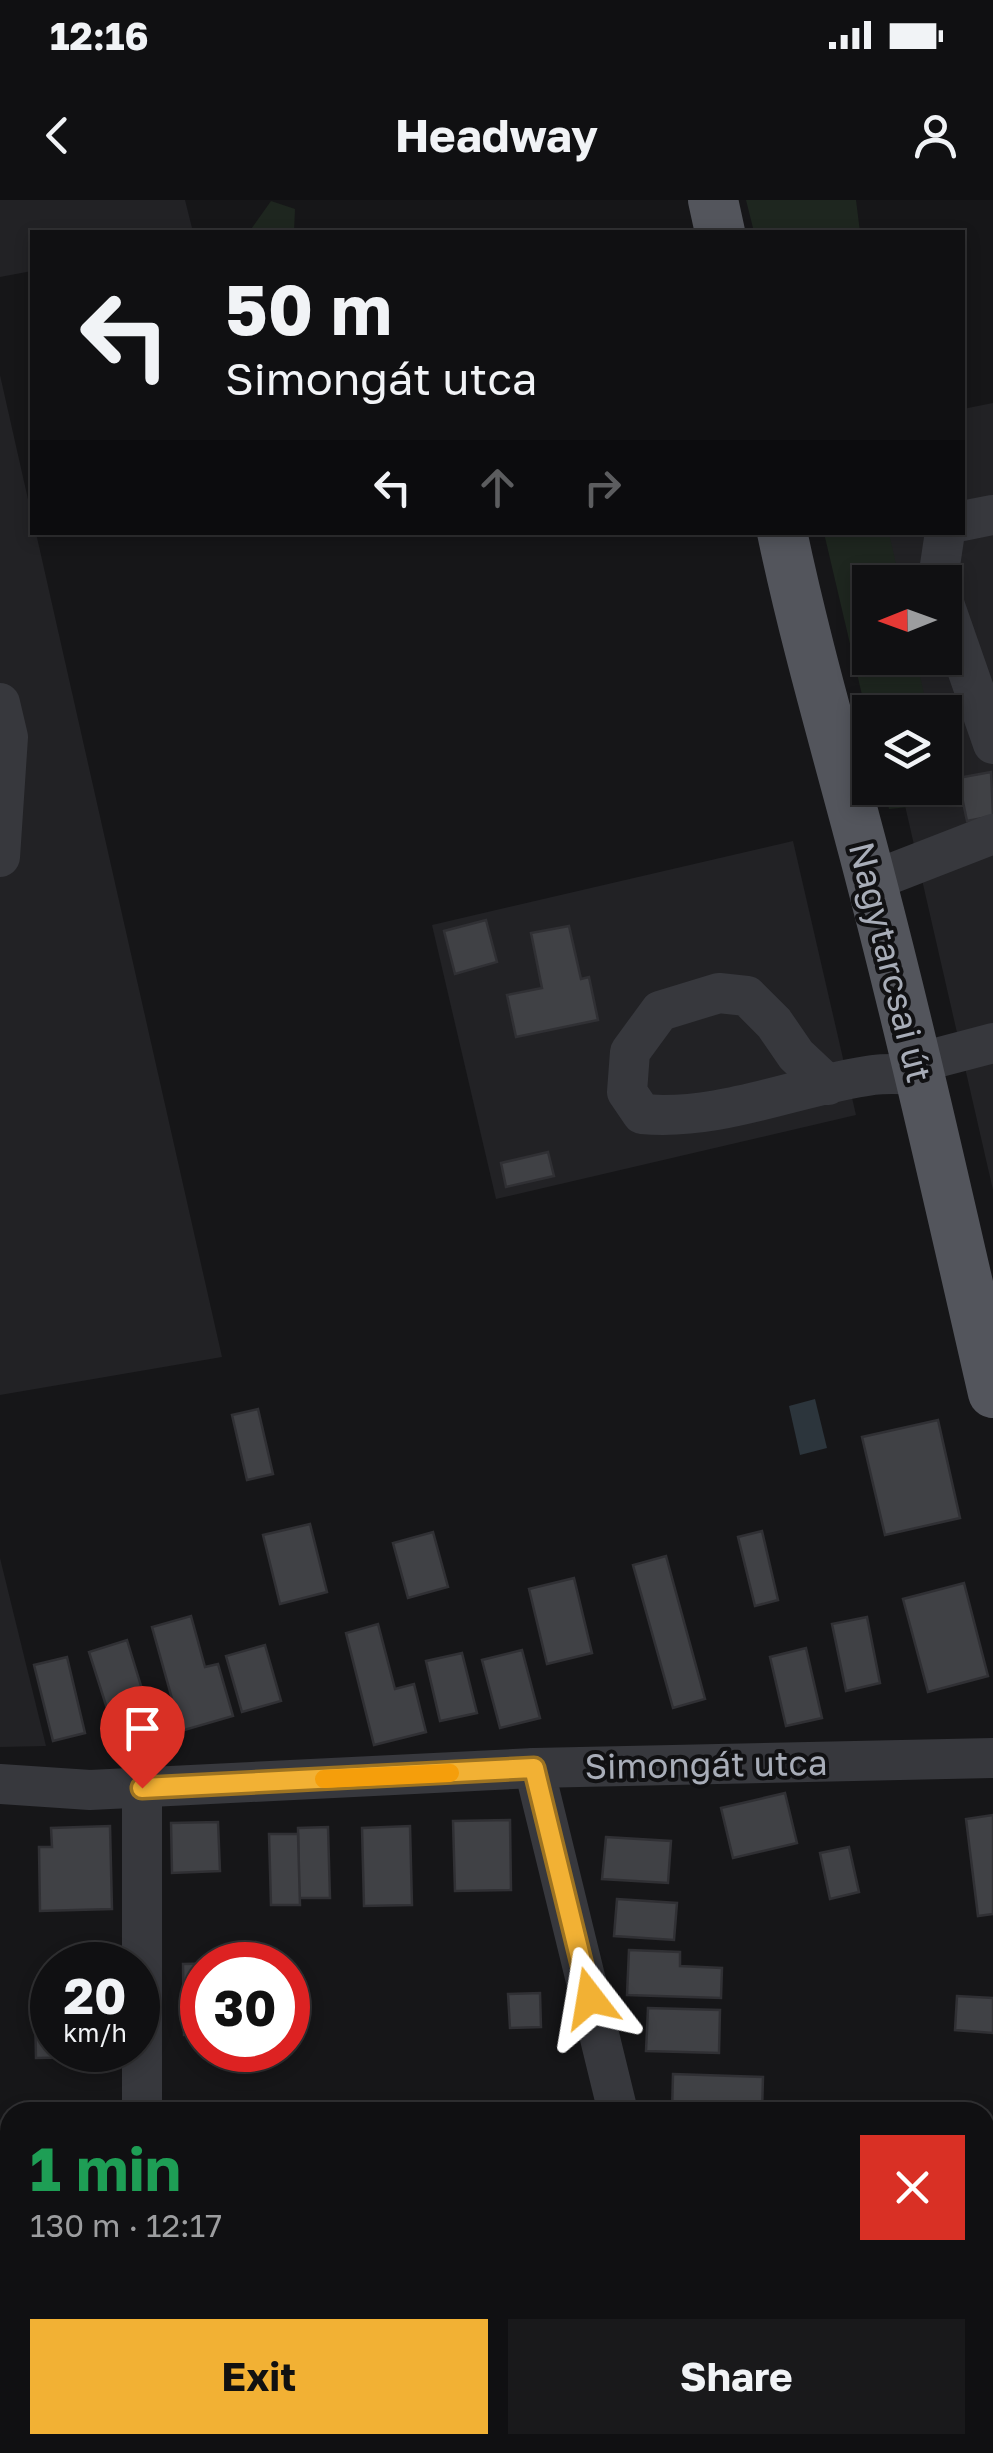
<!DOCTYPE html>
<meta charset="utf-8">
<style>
:root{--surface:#101012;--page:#19191b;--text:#f1f3f6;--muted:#9c9d9f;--line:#303032;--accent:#f2b134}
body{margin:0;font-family:"Golos Text",sans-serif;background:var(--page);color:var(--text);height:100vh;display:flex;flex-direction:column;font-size:38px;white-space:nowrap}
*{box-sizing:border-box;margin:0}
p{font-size:32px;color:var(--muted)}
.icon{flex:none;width:55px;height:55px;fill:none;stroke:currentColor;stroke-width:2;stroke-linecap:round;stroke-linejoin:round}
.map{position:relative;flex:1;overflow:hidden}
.panel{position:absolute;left:0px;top:1902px;width:995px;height:352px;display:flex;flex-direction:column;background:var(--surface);border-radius:30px 30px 0 0;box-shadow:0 5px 15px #0003,0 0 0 2px var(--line)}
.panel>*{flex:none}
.top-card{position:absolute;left:30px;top:30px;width:935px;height:305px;border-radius:0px;box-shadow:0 5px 15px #0003,0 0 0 2px var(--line);background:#101012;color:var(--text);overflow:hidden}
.needle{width:65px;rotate:269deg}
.buttons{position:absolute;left:852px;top:365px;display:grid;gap:20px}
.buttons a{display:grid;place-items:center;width:110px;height:110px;border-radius:0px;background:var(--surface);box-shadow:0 5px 15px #0003,0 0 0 2px var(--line);font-size:50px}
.speed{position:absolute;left:30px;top:1742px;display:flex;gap:20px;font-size:50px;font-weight:700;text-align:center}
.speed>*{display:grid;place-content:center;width:130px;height:130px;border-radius:50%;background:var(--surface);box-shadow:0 5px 15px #0003,0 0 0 2px var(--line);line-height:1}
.speed small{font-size:25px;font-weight:400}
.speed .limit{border:15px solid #d22;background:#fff;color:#111}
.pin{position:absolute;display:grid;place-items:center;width:85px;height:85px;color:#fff;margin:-102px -42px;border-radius:50% 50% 50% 0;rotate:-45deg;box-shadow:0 0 10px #0007}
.pin .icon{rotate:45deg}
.me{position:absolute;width:110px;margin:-55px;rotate:346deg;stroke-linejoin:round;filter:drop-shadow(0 0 8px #0008)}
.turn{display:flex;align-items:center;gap:35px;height:210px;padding:0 30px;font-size:45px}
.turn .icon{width:130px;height:130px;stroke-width:2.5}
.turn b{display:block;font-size:70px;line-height:85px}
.lanes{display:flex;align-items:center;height:95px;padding:0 30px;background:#0003;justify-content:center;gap:50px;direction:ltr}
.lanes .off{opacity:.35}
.round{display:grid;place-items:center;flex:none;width:105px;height:105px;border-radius:0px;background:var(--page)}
.head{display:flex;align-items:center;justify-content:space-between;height:170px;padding:0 30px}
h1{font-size:60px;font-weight:700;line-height:75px;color:#1e9e55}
.action{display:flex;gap:20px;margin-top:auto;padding:20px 30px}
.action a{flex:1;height:115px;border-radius:0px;background:var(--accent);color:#111;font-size:40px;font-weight:700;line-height:115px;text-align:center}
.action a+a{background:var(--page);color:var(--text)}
.status{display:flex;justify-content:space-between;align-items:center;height:70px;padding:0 50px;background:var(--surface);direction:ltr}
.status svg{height:28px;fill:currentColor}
header{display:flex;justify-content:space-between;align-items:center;height:130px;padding:0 30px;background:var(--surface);font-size:45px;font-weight:700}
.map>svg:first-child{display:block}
.built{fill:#222225}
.green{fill:#1e261f}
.water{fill:#2c353c}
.building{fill:#404145;stroke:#303034;stroke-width:2.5}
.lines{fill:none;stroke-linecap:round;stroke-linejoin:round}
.minor{stroke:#37383d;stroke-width:40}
.major{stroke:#53555c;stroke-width:50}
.route-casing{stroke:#9d7322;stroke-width:25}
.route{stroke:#f2b134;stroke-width:18}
.slow{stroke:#f59e0b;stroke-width:18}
.labels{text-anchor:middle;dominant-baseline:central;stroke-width:8;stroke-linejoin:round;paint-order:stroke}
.street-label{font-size:35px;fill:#a8adb8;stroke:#111113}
</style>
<div class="status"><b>12:16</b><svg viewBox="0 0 49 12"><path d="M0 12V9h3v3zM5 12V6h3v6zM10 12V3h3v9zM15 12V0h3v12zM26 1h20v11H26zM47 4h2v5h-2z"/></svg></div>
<header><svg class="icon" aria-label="back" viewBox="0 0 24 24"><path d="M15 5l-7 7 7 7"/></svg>Headway<svg class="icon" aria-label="person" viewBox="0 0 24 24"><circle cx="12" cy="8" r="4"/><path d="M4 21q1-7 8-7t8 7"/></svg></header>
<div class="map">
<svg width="993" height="2253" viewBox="0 0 993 2253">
<rect width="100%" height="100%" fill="#161618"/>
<!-- built -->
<g class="built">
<polygon points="0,0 185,0 193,32 32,32 32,71 0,77"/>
<polygon points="0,175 32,317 32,332 36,333 222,1157 0,1195"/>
<polygon points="993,203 993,990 901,588 945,588 945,512 884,512 871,458 945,458 945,382 870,382 843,333 962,332 963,209"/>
<polygon points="793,641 856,915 496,999 432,725"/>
<polygon points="0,1358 46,1546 0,1547"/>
</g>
<!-- green -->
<g class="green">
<polygon points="746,0 856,0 860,32 754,32"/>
<polygon points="271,1 295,9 294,32 249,32"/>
<polygon points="824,333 889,333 900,382 870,382 870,458 916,458 928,512 870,512 870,529"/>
<polygon points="884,588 945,588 948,603 889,609"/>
</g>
<!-- water -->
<polygon class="water" points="815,1199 827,1248 800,1255 789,1206"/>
<!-- building -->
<g class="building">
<polygon points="991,572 993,616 967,621 958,578"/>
<polygon points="486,720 497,762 455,774 444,731"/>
<polygon points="569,726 581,779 589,777 598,820 516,837 507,795 542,788 531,733"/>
<polygon points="548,952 554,976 506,987 501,963"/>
<polygon points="258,1209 273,1274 247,1280 232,1215"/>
<polygon points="938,1220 960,1318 885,1335 862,1237"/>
<polygon points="310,1324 327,1392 280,1404 263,1335"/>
<polygon points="762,1331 778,1400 755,1406 738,1337"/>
<polygon points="433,1332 448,1387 408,1398 393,1343"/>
<polygon points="666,1356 705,1499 673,1508 633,1365"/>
<polygon points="574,1378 592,1453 547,1464 529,1389"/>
<polygon points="964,1383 988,1476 928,1492 903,1399"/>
<polygon points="191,1416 205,1467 218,1464 233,1516 181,1531 152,1427"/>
<polygon points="867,1417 880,1483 846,1491 832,1424"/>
<polygon points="378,1424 395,1489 414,1484 426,1532 374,1545 346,1433"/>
<polygon points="127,1440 145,1499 156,1496 165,1525 117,1540 89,1452"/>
<polygon points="265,1445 281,1501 242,1512 226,1456"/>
<polygon points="806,1448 822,1518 786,1526 770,1457"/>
<polygon points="522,1450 540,1518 500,1528 482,1460"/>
<polygon points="462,1453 477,1513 440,1521 426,1461"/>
<polygon points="67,1457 85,1533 53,1541 34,1465"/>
<polygon points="785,1593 797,1643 733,1658 721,1608"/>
<polygon points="993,1615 993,1714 978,1716 966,1619"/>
<polygon points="510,1620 511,1690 455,1691 453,1621"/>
<polygon points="218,1622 220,1671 172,1673 171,1623"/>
<polygon points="110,1626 112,1709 40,1711 39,1647 52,1647 51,1628"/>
<polygon points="410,1626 412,1705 364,1706 362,1628"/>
<polygon points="328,1627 330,1698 299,1698 298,1628"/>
<polygon points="269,1634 298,1634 300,1705 271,1705"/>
<polygon points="606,1637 671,1641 668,1683 602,1679"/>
<polygon points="849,1647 859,1692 830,1699 820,1653"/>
<polygon points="617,1699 677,1703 674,1740 614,1736"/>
<polygon points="629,1750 680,1752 680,1766 722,1768 721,1798 627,1795"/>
<polygon points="237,1763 202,1765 202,1834 184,1835 183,1764"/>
<polygon points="540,1793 541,1827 510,1828 508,1794"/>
<polygon points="957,1796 993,1798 993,1833 955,1830"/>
<polygon points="648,1808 720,1810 719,1853 646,1851"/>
<polygon points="35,1810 52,1810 52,1850 92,1850 92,1857 36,1858"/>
<polygon points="673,1874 763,1877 762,1912 672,1912"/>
<polygon points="67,1905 67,1912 33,1912 33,1906"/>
<polygon points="0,1986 10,1986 10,2093 0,2094"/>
<polygon points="10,2218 10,2245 60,2245 58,2253 2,2253"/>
<polygon points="108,2245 166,2245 165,2253 107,2253"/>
<polygon points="220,2245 254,2245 253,2253 219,2253"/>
<polygon points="254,2245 288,2245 287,2253 253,2253"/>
<polygon points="311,2245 348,2245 347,2253 309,2253"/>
<polygon points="370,2245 405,2245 403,2253 368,2253"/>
<polygon points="422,2245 454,2245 469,2247 468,2253 421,2253"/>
<polygon points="486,2245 537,2245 536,2253 484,2253"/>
</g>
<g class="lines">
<!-- minor -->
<g class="minor">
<polyline points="962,321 993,315"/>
<polyline points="941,382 939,372 945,332"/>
<polyline points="945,406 993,544"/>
<polyline points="0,503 8,537 0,657"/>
<polyline points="872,681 993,634"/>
<polyline points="917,863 993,843"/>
<path d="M828,885l-32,-30 -22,-32 -27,-27 -28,-3 -59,18 -30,41 -3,40 15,22c80,7 153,-28 231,-39 15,-2 31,-1 47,0"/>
<polyline points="534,1568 618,1912"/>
<polyline points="0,1584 90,1590 534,1568 993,1558"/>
<polyline points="142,1912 142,1588"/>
<polyline points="0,2176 10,2176"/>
<polyline points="970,2245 993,2247"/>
</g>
<!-- major -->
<g class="major">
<polyline points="713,0 720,32"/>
<path d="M782,332c25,119 60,235 90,352 44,169 82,339 121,509"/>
</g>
</g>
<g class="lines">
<!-- route casing -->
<g class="route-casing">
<polyline id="route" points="142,1588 534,1568 590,1798"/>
</g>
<!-- route -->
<use href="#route" class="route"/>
<!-- slow -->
<polyline class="slow" points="324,1579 450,1573"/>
</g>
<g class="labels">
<!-- street labels -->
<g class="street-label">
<text transform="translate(891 762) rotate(76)">Nagytarcsai út</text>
<text transform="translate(706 1564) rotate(-1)">Simongát utca</text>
</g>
</g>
</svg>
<div class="buttons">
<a><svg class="needle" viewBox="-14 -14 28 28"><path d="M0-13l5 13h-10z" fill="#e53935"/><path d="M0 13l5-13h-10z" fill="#9c9d9f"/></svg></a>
<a><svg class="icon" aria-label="layers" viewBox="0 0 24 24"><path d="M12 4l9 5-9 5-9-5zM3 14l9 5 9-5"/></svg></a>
</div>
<div class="speed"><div>20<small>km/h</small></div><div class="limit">30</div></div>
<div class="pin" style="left:142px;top:1588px;background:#d93025"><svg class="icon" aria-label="arrive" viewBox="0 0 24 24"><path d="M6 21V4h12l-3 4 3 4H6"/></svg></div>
<svg class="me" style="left:590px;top:1798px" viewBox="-20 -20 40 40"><path d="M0-17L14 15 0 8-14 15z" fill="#f2b134" stroke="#fff" stroke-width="4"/></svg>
<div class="top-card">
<div class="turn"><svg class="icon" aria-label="left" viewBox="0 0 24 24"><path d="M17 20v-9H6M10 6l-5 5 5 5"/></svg><div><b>50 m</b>Simongát utca</div></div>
<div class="lanes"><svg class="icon" aria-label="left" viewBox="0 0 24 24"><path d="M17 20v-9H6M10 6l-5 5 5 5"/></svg><svg class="icon off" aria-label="ahead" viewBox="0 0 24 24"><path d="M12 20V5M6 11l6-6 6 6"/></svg><svg class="icon off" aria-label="right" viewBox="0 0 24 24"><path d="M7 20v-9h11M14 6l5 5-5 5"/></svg></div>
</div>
<section class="panel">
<div class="head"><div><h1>1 min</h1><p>130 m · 12:17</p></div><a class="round" style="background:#d93025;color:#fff"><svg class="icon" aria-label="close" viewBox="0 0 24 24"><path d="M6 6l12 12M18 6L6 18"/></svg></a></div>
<div class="action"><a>Exit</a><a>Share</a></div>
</section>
</div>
